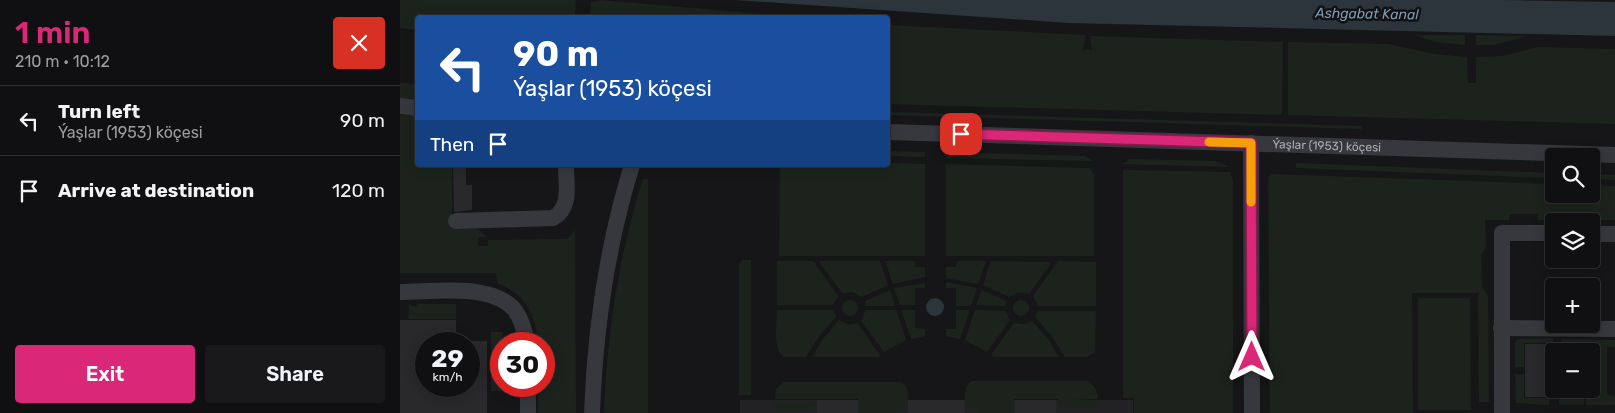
<!DOCTYPE html>
<meta charset="utf-8">
<style>
:root{--surface:#101012;--page:#19191b;--text:#f1f3f6;--muted:#9c9d9f;--line:#303032;--accent:#db2777}
body{margin:0;font-family:Rubik,sans-serif;background:var(--page);color:var(--text);height:100vh;display:flex;flex-direction:column;font-size:19px;white-space:nowrap}
*{box-sizing:border-box;margin:0}
p{font-size:16px;color:var(--muted)}
.icon{flex:none;width:28px;height:28px;fill:none;stroke:currentColor;stroke-width:2;stroke-linecap:round;stroke-linejoin:round}
.map{position:relative;flex:1;overflow:hidden}
.side{display:flex;flex-direction:column;background:var(--surface);width:400px}
.side>*{flex:none}
.top-card{position:absolute;left:15px;top:15px;width:475px;height:152px;border-radius:5px;box-shadow:0 2px 12px #0003,0 0 0 1px var(--line);background:#1a4fa0;color:#fff;overflow:hidden}
.controls{position:absolute;left:1145px;top:148px;display:grid;gap:10px}
.controls a{display:grid;place-items:center;width:55px;height:55px;border-radius:5px;background:var(--surface);box-shadow:0 2px 12px #0003,0 0 0 1px var(--line);font-size:25px}
.speed{position:absolute;left:15px;top:332px;display:flex;gap:10px;font-size:25px;font-weight:700;text-align:center}
.speed>*{display:grid;place-content:center;width:65px;height:65px;border-radius:50%;background:var(--surface);box-shadow:0 2px 12px #0003,0 0 0 1px var(--line);line-height:1}
.speed small{font-size:12px;font-weight:400}
.speed .limit{border:8px solid #d22;background:#fff;color:#111}
.pin{position:absolute;display:grid;place-items:center;width:42px;height:42px;color:#fff;margin:-21px;border-radius:10px;box-shadow:0 2px 8px #0006}
.me{position:absolute;width:55px;margin:-28px;rotate:0deg;stroke-linejoin:round;filter:drop-shadow(0 0 4px #0008)}
.turn{display:flex;align-items:center;gap:18px;height:105px;padding:0 15px;font-size:22px}
.turn .icon{width:65px;height:65px;stroke-width:2.5}
.turn b{display:block;font-size:35px;line-height:42px}
.then{display:flex;align-items:center;height:48px;padding:0 15px;background:#0003;gap:10px;font-size:19px}
.round{display:grid;place-items:center;flex:none;width:52px;height:52px;border-radius:5px;background:var(--page)}
.summary{display:flex;align-items:center;justify-content:space-between;height:85px;padding:0 15px}
h1{font-size:30px;font-weight:600;line-height:38px;color:var(--accent)}
.button{display:flex;gap:10px;margin-top:auto;padding:10px 15px}
.button a{flex:1;height:58px;border-radius:5px;background:var(--accent);color:#fff;font-size:20px;font-weight:600;line-height:58px;text-align:center}
.button a+a{background:var(--page);color:var(--text)}
ul{padding:0;list-style:none}
li{display:flex;align-items:center;gap:15px;height:70px;padding:0 15px;border-top:1px solid var(--line)}
li div{flex:1}
li b{display:block;font-size:19px}
li em{font-style:normal}
main{display:flex;flex:1;min-height:0}
.map>svg:first-child{display:block}
.built{fill:#222225}
.green{fill:#1c231d}
.water{fill:#2c353c}
.building{fill:#29292c}
.lines{fill:none;stroke-linecap:round;stroke-linejoin:round}
.minor{stroke:#37383d;stroke-width:16}
.route-casing{stroke:#8e194d;stroke-width:12}
.route{stroke:#db2777;stroke-width:9}
.slow{stroke:#f59e0b;stroke-width:9}
.labels{text-anchor:middle;dominant-baseline:central;stroke-width:5;stroke-linejoin:round;paint-order:stroke}
.street-label{font-size:12px;fill:#a8adb8;stroke:#111113}
.water-label{font-size:14px;font-style:italic;fill:#7f9bb3;stroke:#111113}
</style>
<main>
<section class="side">
<div class="summary"><div><h1>1 min</h1><p>210 m · 10:12</p></div><a class="round" style="background:#d93025;color:#fff"><svg class="icon" aria-label="close" viewBox="0 0 24 24"><path d="M6 6l12 12M18 6L6 18"/></svg></a></div>
<ul>
<li><svg class="icon" aria-label="left" viewBox="0 0 24 24"><path d="M17 20v-9H6M10 6l-5 5 5 5"/></svg><div><b>Turn left</b><p>Ýaşlar (1953) köçesi</p></div><em>90 m</em></li>
<li><svg class="icon" aria-label="arrive" viewBox="0 0 24 24"><path d="M6 21V4h12l-3 4 3 4H6"/></svg><div><b>Arrive at destination</b></div><em>120 m</em></li>
</ul>
<div class="button"><a>Exit</a><a>Share</a></div>
</section>
<div class="map">
<svg width="1215" height="413" viewBox="0 0 1215 413">
<rect width="100%" height="100%" fill="#161618"/>
<!-- built -->
<rect class="built" x="340" y="400" width="393" height="13"/>
<!-- green -->
<g class="green">
<polygon points="0,0 176,0 175,17 18,18 17,30 0,28"/>
<polygon points="200,0 397,17 190,17 191,2"/>
<polygon points="488,25 686,35 683,50 692,50 690,36 883,42 882,115 488,104"/>
<polygon points="1015,35 1065,35 1065,45 1036,42"/>
<polygon points="1076,35 1128,36 1094,45 1076,45"/>
<polygon points="888,42 988,44 1034,54 1067,57 1068,83 1076,83 1076,57 1102,56 1138,47 1215,49 1215,124 888,115"/>
<polygon points="0,83 17,84 17,99 0,98"/>
<polygon points="488,112 962,126 962,129 488,115"/>
<path d="M0,115l17,1 1,49h34v64h26l9,8h-9v9h10v-6l79,-1 8,-9 1,183h-38v-27h6v-42h-7c0,-30 -12,-50 -40,-61l-1,-10h-96z"/>
<polygon points="488,151 525,152 525,157 488,156"/>
<polygon points="547,152 685,156 693,161 546,158"/>
<polygon points="730,159 815,161 829,167 722,164"/>
<polygon points="488,163 525,164 525,256 379,256 380,165 488,165"/>
<polygon points="896,163 1154,173 1154,178 896,168"/>
<polygon points="546,164 690,168 694,175 694,256 546,256"/>
<polygon points="723,170 830,172 833,181 833,413 734,413 734,398 723,398"/>
<polygon points="871,174 1154,184 1154,194 1191,194 1191,185 1215,186 1215,220 1138,220 1138,214 1109,214 1109,220 1085,220 1086,248 1081,255 1082,287 1088,295 1089,402 1079,402 1078,293 1012,293 1013,413 870,413 868,178"/>
<polygon points="1191,174 1215,175 1215,180 1191,179"/>
<path d="M243,179h5v234h-44c3,-79 15,-159 39,-234z"/>
<polygon points="342,260 351,260 351,395 339,395 339,265"/>
<polygon points="377,261 413,261 438,296 433,305 377,305"/>
<polygon points="419,261 480,261 488,285 462,297 453,292 442,293"/>
<polygon points="485,261 515,261 515,267 525,267 525,277 493,284"/>
<polygon points="557,261 586,261 578,284 546,278 546,267 556,267"/>
<polygon points="591,261 652,262 629,294 618,292 609,297 583,285"/>
<polygon points="658,261 696,262 696,306 638,306 633,296"/>
<polygon points="546,282 577,288 571,306 556,306 556,288 546,288"/>
<polygon points="525,283 525,288 515,288 515,305 500,305 494,288"/>
<polygon points="490,290 495,306 466,306 465,301"/>
<polygon points="582,290 606,301 605,306 576,305"/>
<polygon points="1018,298 1070,298 1071,410 1018,410"/>
<circle cx="450" cy="308" r="8"/>
<circle cx="621" cy="308" r="8"/>
<polygon points="9,304 14,307 18,304 56,304 56,319 8,319"/>
<path d="M377,310h57l2,7 -17,19 -13,21h-22c-12,-9 -7,-33 -7,-47z"/>
<polygon points="466,310 496,310 506,340 484,352 461,320"/>
<polygon points="501,310 515,310 515,328 525,329 525,336 511,339"/>
<polygon points="556,310 570,310 560,339 546,336 546,329 556,329"/>
<polygon points="575,310 605,311 610,320 587,352 565,340"/>
<polygon points="638,311 696,311 695,352 687,357 665,357 652,336 635,317"/>
<polygon points="439,320 450,325 457,323 480,355 478,357 412,357 423,339"/>
<polygon points="632,321 648,339 659,357 593,357 591,355 614,323 624,324"/>
<rect x="91" y="332" width="11" height="59"/>
<polygon points="1153,338 1153,343 1124,343 1124,367 1115,367 1115,343 1118,339"/>
<polygon points="1162,339 1215,340 1215,347 1207,347 1207,395 1215,396 1215,405 1186,405 1186,398 1191,395 1201,395 1201,347 1189,347 1189,351 1182,351 1182,343 1162,343"/>
<polygon points="1115,374 1124,374 1124,398 1149,398 1149,405 1116,403"/>
<path d="M573,381h116l7,8 2,10 -27,1h27v8h-33l-7,-3v-6h-44v14h-37v-5h-12c0,-10 -3,-22 8,-27z"/>
<path d="M384,382h115c12,4 9,16 9,27h-12v4h-37l-1,-14h-83l1,-10z"/>
<polygon points="1182,389 1189,389 1189,395 1184,398 1184,405 1159,405 1159,398 1182,399"/>
<polygon points="375,401 416,401 415,406 408,410 375,410"/>
</g>
<!-- water -->
<g class="water">
<polygon points="336,0 1103,0 1215,2 1215,36 669,23"/>
<circle cx="535" cy="307" r="9"/>
</g>
<!-- building -->
<g class="building">
<polygon points="53,165 66,165 66,185 72,185 72,210 54,212"/>
<polygon points="0,320 56,320 56,344 26,344 26,386 69,386 69,341 87,341 87,413 0,413"/>
<rect x="1125" y="344" width="29" height="53"/>
<rect x="417" y="400" width="41" height="13"/>
<polygon points="508,400 564,400 565,413 508,413"/>
<rect x="615" y="400" width="41" height="13"/>
</g>
<g class="lines">
<!-- minor -->
<g class="minor">
<polyline points="0,106 18,108"/>
<path id="s1" d="M488,132l727,23"/>
<polyline points="851,143 852,413"/>
<path d="M56,221l97,-3c19,-10 13,-35 13,-53"/>
<polyline points="1191,234 1215,234"/>
<path d="M0,292c32,0 89,-9 113,16 9,10 12,23 14,36"/>
<polyline points="1101,328 1215,329"/>
<polyline points="128,386 128,413"/>
<path d="M192,413c3,-84 15,-167 40,-248"/>
<polyline points="1102,413 1102,233 1154,233"/>
</g>
</g>
<g class="lines">
<!-- route casing -->
<g class="route-casing">
<polyline id="route" points="561,134 851,143 852,357"/>
</g>
<!-- route -->
<use href="#route" class="route"/>
<!-- slow -->
<polyline class="slow" points="809,142 851,143 851,202"/>
</g>
<g class="labels">
<!-- street labels -->
<g class="street-label">
<text stroke="none"><textPath href="#s1" startOffset="439">Ýaşlar (1953) köçesi</textPath></text>
</g>
<!-- water labels -->
<g class="water-label">
<text transform="translate(967 14) rotate(1)">Ashgabat Kanal</text>
</g>
</g>
</svg>
<div class="controls">
<a><svg class="icon" aria-label="search" viewBox="0 0 24 24"><circle cx="10" cy="10" r="6"/><path d="M15 15l6 6"/></svg></a>
<a><svg class="icon" aria-label="layers" viewBox="0 0 24 24"><path d="M12 4l9 5-9 5-9-5zM3 14l9 5 9-5"/></svg></a>
<a>+</a>
<a>−</a>
</div>
<div class="speed"><div>29<small>km/h</small></div><div class="limit">30</div></div>
<div class="pin" style="left:561px;top:134px;background:#d93025"><svg class="icon" aria-label="arrive" viewBox="0 0 24 24"><path d="M6 21V4h12l-3 4 3 4H6"/></svg></div>
<svg class="me" style="left:852px;top:357px" viewBox="-20 -20 40 40"><path d="M0-17L14 15 0 8-14 15z" fill="#db2777" stroke="#fff" stroke-width="4"/></svg>
<div class="top-card">
<div class="turn"><svg class="icon" aria-label="left" viewBox="0 0 24 24"><path d="M17 20v-9H6M10 6l-5 5 5 5"/></svg><div><b>90 m</b>Ýaşlar (1953) köçesi</div></div>
<div class="then">Then<svg class="icon" aria-label="arrive" viewBox="0 0 24 24"><path d="M6 21V4h12l-3 4 3 4H6"/></svg></div>
</div>
</div>
</main>
